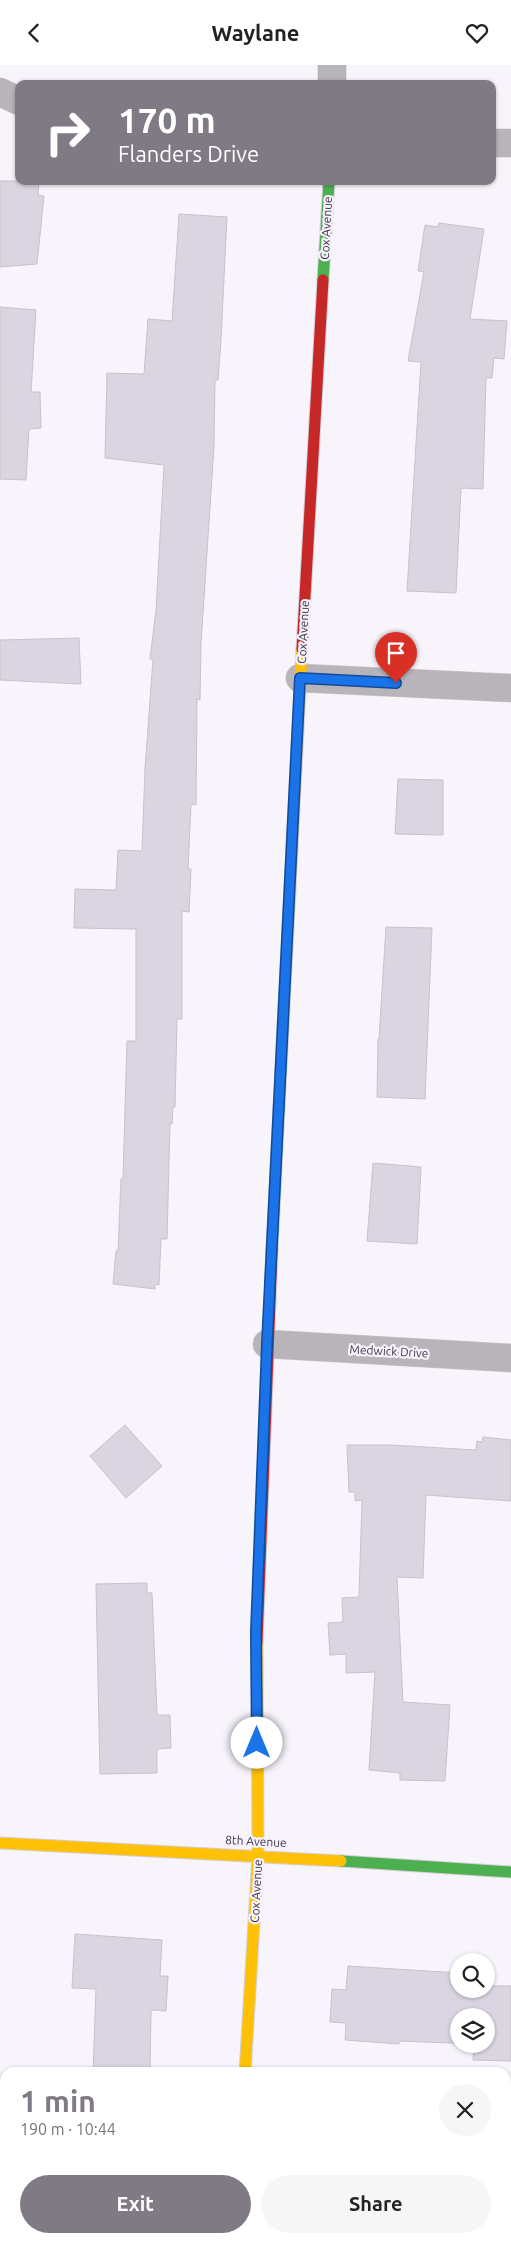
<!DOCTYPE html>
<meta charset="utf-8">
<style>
:root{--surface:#fff;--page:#f6f6f6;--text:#222;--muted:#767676;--accent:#807a85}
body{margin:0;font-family:Ubuntu,sans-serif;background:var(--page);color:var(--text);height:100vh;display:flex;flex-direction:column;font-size:19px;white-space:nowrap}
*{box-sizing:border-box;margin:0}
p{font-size:16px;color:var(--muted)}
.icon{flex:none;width:28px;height:28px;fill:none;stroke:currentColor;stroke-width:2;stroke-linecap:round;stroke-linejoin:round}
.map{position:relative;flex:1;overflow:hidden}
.side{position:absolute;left:0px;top:2002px;width:511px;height:176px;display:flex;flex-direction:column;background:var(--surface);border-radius:15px 15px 0 0;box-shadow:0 1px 4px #0004}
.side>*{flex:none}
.guide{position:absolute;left:15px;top:15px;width:481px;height:105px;border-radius:10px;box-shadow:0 1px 4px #0004;background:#807a85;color:#fff;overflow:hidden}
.tools{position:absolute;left:450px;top:1888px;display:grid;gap:10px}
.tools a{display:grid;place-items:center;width:45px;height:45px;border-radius:50%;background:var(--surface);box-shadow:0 1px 4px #0004;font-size:25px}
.pin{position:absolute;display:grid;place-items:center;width:42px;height:42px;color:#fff;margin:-51px -21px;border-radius:50% 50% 50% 0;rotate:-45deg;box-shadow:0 0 5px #0007}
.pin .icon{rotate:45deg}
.me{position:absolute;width:55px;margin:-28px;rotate:0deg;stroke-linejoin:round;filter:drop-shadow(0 0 4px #0008)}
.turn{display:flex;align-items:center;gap:18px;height:105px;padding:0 20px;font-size:22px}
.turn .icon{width:65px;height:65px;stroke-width:2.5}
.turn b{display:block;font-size:35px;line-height:42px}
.round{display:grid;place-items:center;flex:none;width:52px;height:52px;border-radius:26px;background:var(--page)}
.summary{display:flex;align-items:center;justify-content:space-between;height:85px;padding:0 20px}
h1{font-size:30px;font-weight:700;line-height:38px;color:var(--accent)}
.button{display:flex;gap:10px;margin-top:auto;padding:10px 20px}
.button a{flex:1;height:58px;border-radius:30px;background:var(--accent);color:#fff;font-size:20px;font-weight:700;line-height:58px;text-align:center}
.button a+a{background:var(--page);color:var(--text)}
header{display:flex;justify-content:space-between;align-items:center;height:65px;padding:0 20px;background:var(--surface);font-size:22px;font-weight:700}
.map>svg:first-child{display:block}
.building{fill:#dbd4e1;stroke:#c7c2cb;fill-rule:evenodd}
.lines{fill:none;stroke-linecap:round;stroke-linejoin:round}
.street-casing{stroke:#d3cfd6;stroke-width:29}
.fast-casing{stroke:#d3cfd6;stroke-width:13}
.slow-casing{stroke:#d3cfd6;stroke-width:13}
.jam-casing{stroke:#d3cfd6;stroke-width:13}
.street{stroke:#b8b5ba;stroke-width:28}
.fast{stroke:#4caf50;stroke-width:11}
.slow{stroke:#ffc107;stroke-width:11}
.jam{stroke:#c62828;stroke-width:11}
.route-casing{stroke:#114b97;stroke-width:12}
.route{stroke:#1a73e8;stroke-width:9}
.labels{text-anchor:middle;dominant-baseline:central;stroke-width:4.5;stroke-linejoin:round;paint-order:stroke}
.street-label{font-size:12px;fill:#3f3845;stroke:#f8f1fe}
</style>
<header><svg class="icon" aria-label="back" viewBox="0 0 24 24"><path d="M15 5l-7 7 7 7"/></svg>Waylane<svg class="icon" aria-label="heart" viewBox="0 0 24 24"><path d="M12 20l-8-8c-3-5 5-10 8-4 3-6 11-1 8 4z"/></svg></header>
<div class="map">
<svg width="511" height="2178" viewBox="0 0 511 2178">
<rect width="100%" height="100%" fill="#f8f4fb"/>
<!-- building -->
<g class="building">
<polygon points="0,116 39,116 38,130 44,131 37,199 0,202"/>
<polygon points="179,149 227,152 221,275 218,315 215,315 214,382 201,578 200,635 197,634 196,740 191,739 188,804 191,804 189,847 182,846 182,954 177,954 175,1042 173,1042 172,1059 170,1058 167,1174 161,1174 159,1220 155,1219 155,1224 113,1219 116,1186 118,1186 121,1114 123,1114 127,976 136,976 136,864 74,863 75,824 116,825 118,785 142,786 145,704 153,594 150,594 156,545 164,400 105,393 107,308 144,309 148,254 172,256"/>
<polygon points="439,158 484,164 470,254 507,256 504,294 494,293 492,313 486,313 483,424 461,423 456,528 407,526 421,297 408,296 424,207 418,206 425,160 438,162"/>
<polygon points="0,242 36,245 31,327 40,327 41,363 29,364 26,415 0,414"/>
<polygon points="79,573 81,619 0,615 0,575"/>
<polygon points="398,714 443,715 443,770 395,769"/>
<polygon points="386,862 432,863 425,1034 377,1032 378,974 379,974"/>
<polygon points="373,1098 421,1102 417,1179 367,1176"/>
<polygon points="125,1360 162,1401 126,1433 90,1391"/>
<polygon points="483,1372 511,1375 511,1436 426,1430 423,1513 397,1512 403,1637 450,1640 445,1716 400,1715 400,1708 369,1705 375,1607 346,1608 346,1589 330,1590 328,1558 343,1557 342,1533 359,1532 362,1435 355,1436 355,1427 349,1427 347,1380 391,1380 476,1385 477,1376 482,1377"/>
<polygon points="147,1518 147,1528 152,1528 157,1650 170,1650 171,1683 157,1684 157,1708 100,1709 96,1519"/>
<polygon points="75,1869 162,1875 160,1911 168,1911 166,1946 151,1945 150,2008 93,2008 96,1924 72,1923"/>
<path d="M348,1901l111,7v16h27v-8l1,5h24v75l-38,-1 1,-16 -75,-3v3l-54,-4 1,-17 -16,-1 2,-33 14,1zM459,1951h27v28h-27z"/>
</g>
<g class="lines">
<!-- street casing -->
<g class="street-casing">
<g id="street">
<polyline points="332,19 332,0"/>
<polyline points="0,27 19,36"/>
<polyline points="492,78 511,78"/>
<polyline points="300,613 511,623"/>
<polyline points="267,1279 511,1293"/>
<polyline points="235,2178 235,2174"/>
</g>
</g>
<!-- fast casing -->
<g class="fast-casing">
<g id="fast">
<polyline points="323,215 329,116"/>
<polyline points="272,1185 283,962"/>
<polyline points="341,1796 511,1807"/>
</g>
</g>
<!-- slow casing -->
<g class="slow-casing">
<g id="slow">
<polyline points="283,962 302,584"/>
<polyline points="0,1778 341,1796"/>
<polyline points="245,2008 258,1790 257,1578"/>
</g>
</g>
<!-- jam casing -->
<g class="jam-casing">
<g id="jam">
<polyline points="302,584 323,215"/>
<polyline points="257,1578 272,1185"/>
</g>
</g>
<!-- street -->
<use href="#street" class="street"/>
<!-- fast -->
<use href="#fast" class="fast"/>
<!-- slow -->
<use href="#slow" class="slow"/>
<!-- jam -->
<use href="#jam" class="jam"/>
</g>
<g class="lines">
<!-- route casing -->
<g class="route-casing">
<polyline id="route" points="257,1678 256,1567 267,1279 300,613 396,618"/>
</g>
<!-- route -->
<use href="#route" class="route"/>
</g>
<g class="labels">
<!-- street labels -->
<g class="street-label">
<text transform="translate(326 163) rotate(-87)">Cox Avenue</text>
<text transform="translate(303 567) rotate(-87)">Cox Avenue</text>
<text transform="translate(389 1286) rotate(3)">Medwick Drive</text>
<text transform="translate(256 1776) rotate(3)">8th Avenue</text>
<text transform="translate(256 1826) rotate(-87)">Cox Avenue</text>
</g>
</g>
</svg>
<div class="tools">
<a><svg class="icon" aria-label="search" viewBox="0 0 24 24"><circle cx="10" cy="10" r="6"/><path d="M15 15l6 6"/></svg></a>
<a><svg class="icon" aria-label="layers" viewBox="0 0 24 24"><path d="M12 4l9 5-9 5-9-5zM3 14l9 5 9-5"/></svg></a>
</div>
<div class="pin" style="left:396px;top:618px;background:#d93025"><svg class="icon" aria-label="arrive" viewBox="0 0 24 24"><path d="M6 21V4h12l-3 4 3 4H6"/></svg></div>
<svg class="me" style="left:257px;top:1678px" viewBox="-20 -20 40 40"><circle r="19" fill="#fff"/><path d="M0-13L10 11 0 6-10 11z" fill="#1a73e8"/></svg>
<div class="guide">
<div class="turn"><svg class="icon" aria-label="right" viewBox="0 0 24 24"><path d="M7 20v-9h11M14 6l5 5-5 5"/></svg><div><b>170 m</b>Flanders Drive</div></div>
</div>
<section class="side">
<div class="summary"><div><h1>1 min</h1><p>190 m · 10:44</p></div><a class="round"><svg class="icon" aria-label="close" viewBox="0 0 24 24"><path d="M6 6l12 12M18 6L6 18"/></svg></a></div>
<div class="button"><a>Exit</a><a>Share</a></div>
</section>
</div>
